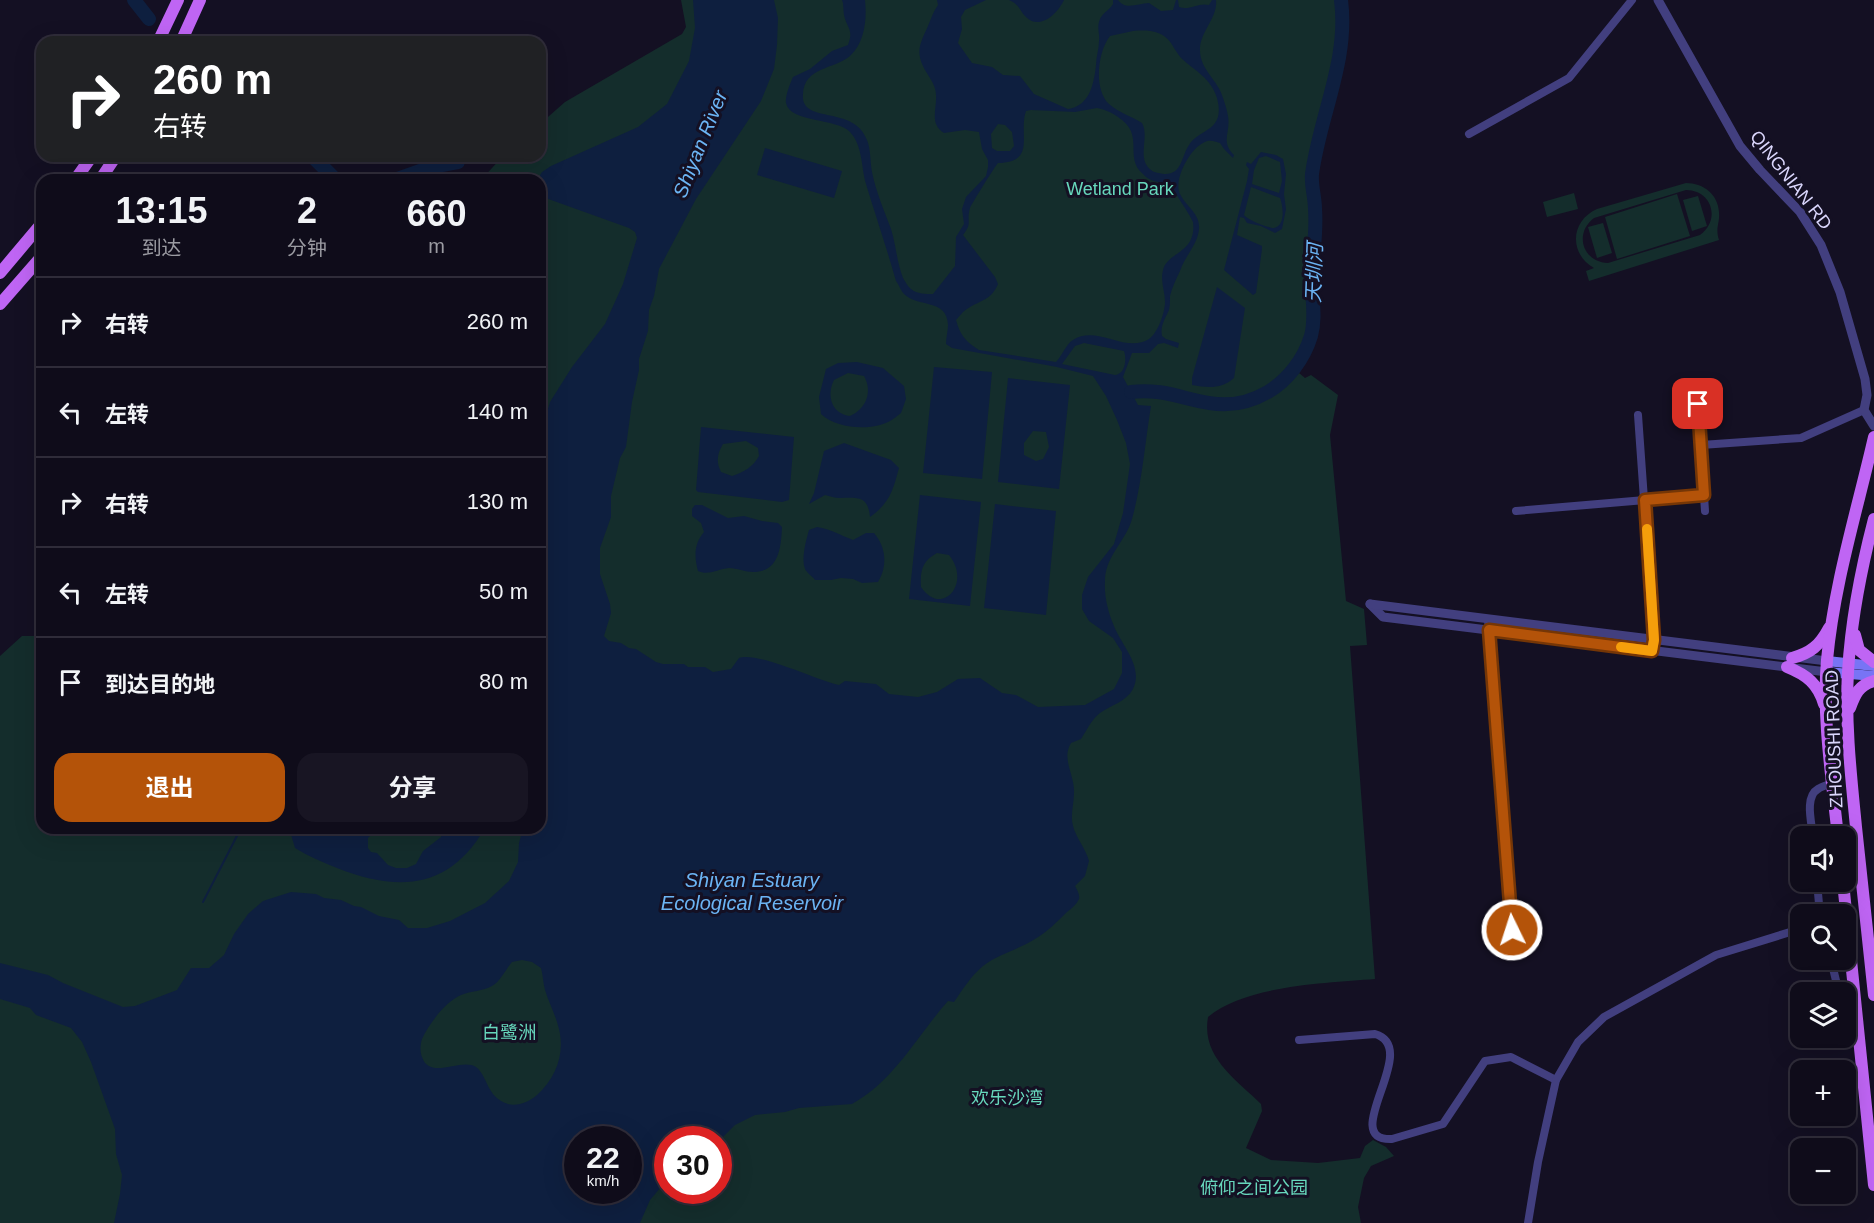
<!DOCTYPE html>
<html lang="zh">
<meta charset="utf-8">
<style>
:root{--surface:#0f0c1a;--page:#181523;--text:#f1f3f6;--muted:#9b9ba2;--line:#2f2c39;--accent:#b45309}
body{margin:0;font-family:Helvetica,"Noto Sans SC",sans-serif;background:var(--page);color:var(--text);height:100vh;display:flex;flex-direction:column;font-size:22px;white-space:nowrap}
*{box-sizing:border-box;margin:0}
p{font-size:20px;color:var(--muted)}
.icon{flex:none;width:33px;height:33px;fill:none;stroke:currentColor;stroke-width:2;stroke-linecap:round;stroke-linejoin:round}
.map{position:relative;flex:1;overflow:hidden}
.side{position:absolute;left:36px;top:174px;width:510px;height:660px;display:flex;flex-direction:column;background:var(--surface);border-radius:18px;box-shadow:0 6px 24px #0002,0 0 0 2px var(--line)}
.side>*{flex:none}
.top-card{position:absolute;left:36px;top:36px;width:510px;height:126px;border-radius:18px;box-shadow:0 6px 24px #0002,0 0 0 2px var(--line);background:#202124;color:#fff;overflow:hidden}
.tools{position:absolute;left:1790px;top:826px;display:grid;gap:12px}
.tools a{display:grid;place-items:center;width:66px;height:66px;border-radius:12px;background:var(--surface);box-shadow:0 6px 24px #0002,0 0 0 2px var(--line);font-size:30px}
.speed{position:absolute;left:564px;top:1126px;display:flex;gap:12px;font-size:30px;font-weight:700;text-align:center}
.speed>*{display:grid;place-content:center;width:78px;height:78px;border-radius:50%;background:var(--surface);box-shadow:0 6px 24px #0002,0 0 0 2px var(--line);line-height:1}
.speed small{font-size:15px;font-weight:400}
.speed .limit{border:9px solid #d22;background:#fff;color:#111}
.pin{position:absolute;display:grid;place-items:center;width:51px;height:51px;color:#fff;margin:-26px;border-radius:12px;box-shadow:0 3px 9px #0006}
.me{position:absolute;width:66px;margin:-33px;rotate:356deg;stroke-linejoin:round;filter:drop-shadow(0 0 4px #0008)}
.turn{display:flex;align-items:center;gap:21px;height:126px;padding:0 18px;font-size:27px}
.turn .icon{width:78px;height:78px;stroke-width:2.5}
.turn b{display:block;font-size:42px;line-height:51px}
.eta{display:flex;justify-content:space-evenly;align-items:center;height:102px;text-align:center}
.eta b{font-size:36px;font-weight:700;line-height:42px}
.primary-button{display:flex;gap:12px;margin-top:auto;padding:12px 18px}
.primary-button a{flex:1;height:69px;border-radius:18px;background:var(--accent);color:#fff;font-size:24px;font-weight:700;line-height:69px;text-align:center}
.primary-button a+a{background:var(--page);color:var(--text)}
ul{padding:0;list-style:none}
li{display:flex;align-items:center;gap:18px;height:90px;padding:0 18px;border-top:2px solid var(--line)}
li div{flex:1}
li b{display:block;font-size:22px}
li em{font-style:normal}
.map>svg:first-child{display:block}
.green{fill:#142d2c;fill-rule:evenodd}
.water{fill:#0e1f3f;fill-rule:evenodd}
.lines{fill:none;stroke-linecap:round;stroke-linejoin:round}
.stream{stroke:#0e1f3f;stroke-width:2}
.river{stroke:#0e1f3f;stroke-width:14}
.minor{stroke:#423f7f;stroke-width:8}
.tertiary{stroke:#423f7f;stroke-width:9}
.secondary{stroke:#7874f5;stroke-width:10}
.primary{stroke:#bf65f4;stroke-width:12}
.route-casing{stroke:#753606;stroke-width:15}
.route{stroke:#b45309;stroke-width:10}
.slow{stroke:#f59e0b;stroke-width:10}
.labels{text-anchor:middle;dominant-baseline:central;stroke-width:6;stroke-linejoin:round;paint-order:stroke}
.street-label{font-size:18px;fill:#dad6fc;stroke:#141023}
.park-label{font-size:18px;fill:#67d7bc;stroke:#141023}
.water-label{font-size:20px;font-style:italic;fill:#6bb4f4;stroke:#141023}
</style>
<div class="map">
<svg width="1874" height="1223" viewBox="0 0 1874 1223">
<rect width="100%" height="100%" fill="#141023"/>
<!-- green -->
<g class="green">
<path d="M681,0h657l3,21 -1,24 -20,75 -11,59v17l4,15v24l-4,48 2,31 -3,22 -15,32 12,10 6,-3 27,20 -8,40 16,166 18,8 3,36 -17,1 25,333c-48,4 -129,6 -167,38 -7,40 28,62 53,87l1,7 -16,37 25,12 47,3 42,-5 5,-12 8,-6 13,7 8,9 -23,10 -7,12 -6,29 3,16h-1361v-567l22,-20h20v192h498v-648h-59l22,-24h37v-32l25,-22 117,-68 4,-7zM578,1140h50v51h-50zM668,1140h50v51h-50z"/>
<path d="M1686,183c17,0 32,11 33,29 1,12 -4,15 0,28l-130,41 -3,-10 8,-3c-25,-14 -24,-47 3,-59zM1686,190c26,0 35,30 14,45l-92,28c-26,-1 -34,-30 -14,-45z"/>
<polygon points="1574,193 1578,209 1547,217 1543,202"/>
<polygon points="1677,194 1690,236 1617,259 1605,217"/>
<polygon points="1698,196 1707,226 1692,231 1683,200"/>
<polygon points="1603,223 1612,253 1597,258 1588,227"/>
</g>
<!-- water -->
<g class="water">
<path d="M693,0h81l4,18 -1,27 -3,24 -13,32 -65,98 -37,70 -5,27 -5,14 -1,21 -9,28v11l-7,32 -6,45 -6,11 -9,38v21l-11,31v26l10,30 1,9 -7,23 5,5 12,2 8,5 7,1 20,13 7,2h21l4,3h17l8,5 18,-3 8,-11c18,-7 79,23 100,27l6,-4 31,3 13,10 29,3 19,-5 21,-13 22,-1 22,15 14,2 22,12 47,-2 29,-16 8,-16v-21l-9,-14 -24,-17 -7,-12v-14l6,-18 26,-33 9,-31 7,-49 -4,-21 -9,-23 -11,-24 -13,-20 -36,-9 -105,-19 -6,-4c0,-7 2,-13 2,-19 -1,-27 -30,-17 -44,-31 -3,-3 -5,-9 -8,-13 -9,-32 -20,-64 -30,-97 -5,-17 -3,-38 -16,-52 -13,-14 -60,-9 -64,-29 -1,-7 4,-19 7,-26l17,-8 22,-18 16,-6c6,-16 -1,-16 -4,-30 -1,-6 0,-10 -2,-15h23c2,19 0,42 -15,56 -15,13 -46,11 -47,38 -3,31 51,10 64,46 4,10 3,22 5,32 4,20 12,38 19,57 5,16 6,34 12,49 2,3 5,9 8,11 6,5 15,5 22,5l22,-28 1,-29 8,-13 -2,-15 4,-12 20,-21 2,-9v-7l-6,-11 -3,-17 -14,-2 -21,3c-15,-10 -7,-23 -8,-38 0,-11 -9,-20 -13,-29 -8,-16 -1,-26 5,-40 3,-7 5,-14 10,-21l-1,-5h49l-21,10 -4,7 1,12 -4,14 14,20 20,4 11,8 17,1 14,18 34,15c22,-3 26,-26 28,-44 0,-8 3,-16 3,-24 1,-6 -2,-13 0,-19 2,-9 10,-11 14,-18v-4h5c8,11 20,3 31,3l12,8 12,-1 3,-10h2l1,7c11,4 19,-5 30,-2l3,-5h4c2,17 -15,31 -16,48 -1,22 18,31 23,50 2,6 4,12 5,18 3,17 -8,25 6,39l-1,3 -9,-9 -4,-6c-6,-2 -11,-4 -17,0 -13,6 -30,37 -23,51 8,16 25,21 17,44 -4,11 -13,21 -17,33 -4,8 -8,17 -10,25 0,5 0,10 -1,14 -4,9 -9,16 -7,26l4,3 13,4 -1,5 -14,-5 -6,1 -9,9h-17l-9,24 15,28 13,1c-6,37 -9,77 -19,113 -6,22 -27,37 -27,62 -1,15 3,31 9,45 7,19 30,40 19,63 -7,13 -22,16 -33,24 -9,7 -13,17 -19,26l-10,4c-10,16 4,32 3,50 0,11 -4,22 -1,33 3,12 13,23 16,35l-4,15 -10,10c2,4 5,8 4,13 -2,5 -8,10 -12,13 -10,10 -20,20 -32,27 -17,11 -37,15 -52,27 -12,10 -20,23 -29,36l-6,-1c-31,35 -54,80 -96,103l-53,4 -14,4 -30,3 -20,10 -16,16 -51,-1 -1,40 -17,20 -10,23h-526l6,-29 2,-19 -6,-21 -1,-25 -24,-67 -9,-20 -11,-14 -35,-13 -6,-7 -30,-9v-36l48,12 15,8 60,24 12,-1 42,-16 14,-22h18l15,-13 10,-21 14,-20 15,-13 28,-9 25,2 8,4 17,2 13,6 7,1 18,9 20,4 9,8h19l23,-7 35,-18 24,-22 9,-19 1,-19 3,-11 -3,-4h21v-393l10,-33 22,-35 33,-43 18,-40 14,-46 -2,-6 -6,-4 -89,-32v-16h-3l5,-8 9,-6 87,-39 29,-23 22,-43 6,-33zM1133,31c14,-1 29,-1 38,12 3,5 6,10 10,15 14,13 30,20 36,40 9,34 -18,30 -28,47 -8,12 -7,30 -25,29 -4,-1 -10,-1 -13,-4 -15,-11 -1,-33 -9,-47 -11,-7 -23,-10 -33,-19 -16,-15 -11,-53 1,-68zM1097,108c9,2 14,4 21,9 28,18 5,40 25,57 7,8 16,8 26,10 4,5 23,34 24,38 4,31 -26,30 -30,48 -3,11 2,21 2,32 0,10 -7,31 -16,37 -23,15 -53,-15 -76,1 -7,4 -11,16 -17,22l-77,-12c-13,-8 -19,-15 -23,-30 3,-3 7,-9 11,-11 13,-9 24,-8 31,-25l-3,-7 -32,-42c10,-13 3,-13 7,-27 1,-3 25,-42 28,-45 39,-1 20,-29 28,-52l5,-1 44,2zM998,124l7,1 7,7 2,14 -4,5h-13l-5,-3 -1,-14zM1084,343l40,8c3,9 1,23 -9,24l-53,-11 13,-18zM522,960l10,2 9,6c2,7 2,15 4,22 4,13 11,26 14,39 6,25 -3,49 -22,66 -6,6 -20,12 -29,9 -22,-7 -20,-28 -32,-37 -15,-10 -46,14 -54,-10 -2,-5 -2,-12 0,-18 7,-15 23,-37 39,-44 10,-4 22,-4 31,-9 8,-4 14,-17 20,-24zM578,1140h50v51h-50z"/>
<path d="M1009,0h55c-6,13 -24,31 -38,17 -7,-7 -7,-13 -17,-17z"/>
<polygon points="765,148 842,171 834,198 757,175"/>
<path d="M1261,152l15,3 7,4 3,15 -2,20 2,15 -4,20 -7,4 -14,-7 -14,-3 -3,-5 -4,-1 -3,18 25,11v3l-6,44 -3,2 -29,-25 23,-89 2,-12 -3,-4 1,-3 4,2zM1266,156l14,6 2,19 -3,12 -27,-9 2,-14 5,-12zM1251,187l29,11c3,7 6,28 -6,30 -6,0 -26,-8 -30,-13z"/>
<path d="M1217,287l28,21 -11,70c-12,11 -26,10 -42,7v-7z"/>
<path d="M857,362l26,6 21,18 2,13 -5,14c-6,5 -13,10 -21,12 -19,5 -45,2 -59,-11l-2,-17 7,-28 12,-6zM848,373l16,3c9,16 2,33 -14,40 -18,-2 -24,-20 -16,-36z"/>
<polygon points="934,367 992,372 982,479 923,473"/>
<path d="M1008,378l62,7 -11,104 -61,-7zM1033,431l13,1 3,15 -6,12 -7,2 -12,-6v-12z"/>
<path d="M701,427l93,10 -5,63 -7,2 -84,-10 -2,-2zM746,441l12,7 1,8c-6,11 -15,16 -27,20l-11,-4c-5,-10 -4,-18 2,-28z"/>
<path d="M844,443l47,17 8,8c-6,22 -9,35 -29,49 -2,-22 -13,-19 -30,-19 -5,0 -10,-2 -15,-3l-16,9 5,-11 10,-42z"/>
<path d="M920,495l61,7 -11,104 -61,-7zM937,553l12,2c23,28 -7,63 -28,32 -1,-16 1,-26 16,-34z"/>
<polygon points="995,504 1056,511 1046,615 984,608"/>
<path d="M695,505h7l26,13 16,-2 18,5 16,2 4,4c-1,21 -3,45 -29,45 -8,0 -16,-4 -24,-4 -11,1 -21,8 -31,3 -4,-15 -4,-27 6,-39l-3,-9 -9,-7v-7z"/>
<path d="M817,527c14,2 23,8 36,13l13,-7h8c12,14 14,33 4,49l-16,1 -9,-4 -12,-1 -10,2h-16c-2,-3 -8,-7 -10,-11 -4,-10 1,-29 4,-39z"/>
<path d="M289,828h196c-36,62 -87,64 -148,40 -15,-6 -29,-12 -42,-20zM434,828h6l2,4 -1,5 -18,14 -7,13 -9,4h-11l-8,-3 -11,-12 -6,-1 -3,-4v-10l4,-4 13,-2 28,2z"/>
</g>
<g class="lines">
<!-- stream -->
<g class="stream">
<polyline points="517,180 518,176 530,180"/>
<polyline points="203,902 241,828"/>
</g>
<!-- river -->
<g class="river">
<polyline points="134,0 149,19"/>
<polyline points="312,156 336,180"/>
<polyline points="394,180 431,167 458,162"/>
<path d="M1131,392c51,-7 83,31 137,0 20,-12 36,-33 43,-56 5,-17 1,-36 1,-54 0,-24 5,-48 3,-73 0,-12 -4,-23 -3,-35 8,-59 37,-114 29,-174"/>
</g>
<!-- minor -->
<g class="minor">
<polyline points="1469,134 1569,78 1632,0"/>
<polyline points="1698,404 1705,511"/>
<polyline points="1638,415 1654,640 1652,651"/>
<polyline points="1701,445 1801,438 1864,410"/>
<polyline points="1516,511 1704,495"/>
<polyline points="1488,619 1512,930"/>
<path d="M1813,837c-1,-13 -9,-40 5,-48 4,-3 10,-4 15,-6"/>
<polyline points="1817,882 1820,915"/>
<polyline points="1831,960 1839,993"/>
<polyline points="1845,1014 1859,1022"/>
<path d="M1299,1040l76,-6c48,14 -39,107 17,105l51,-15 42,-63 26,-4 45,23"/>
<polyline points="1528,1223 1538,1162 1556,1080 1578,1042 1604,1017 1716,955 1800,929"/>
</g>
<!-- tertiary -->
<g class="tertiary">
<polyline points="1658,0 1740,146 1760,170 1800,212 1821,245 1840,292 1865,379 1867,395 1864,410 1874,426"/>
<polyline points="1370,604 1383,617 1827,672"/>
<polyline points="1370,604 1827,661"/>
</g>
<!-- secondary -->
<g class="secondary">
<polyline points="1827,661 1874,666"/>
<polyline points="1827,672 1874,676"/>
</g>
<!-- primary -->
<g class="primary">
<polyline points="158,42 178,0"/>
<polyline points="181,42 200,0"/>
<polyline points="75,180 92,156"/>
<polyline points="100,180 116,156"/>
<polyline points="0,273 42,223"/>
<polyline points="0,304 42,256"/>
<path d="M1874,519c-13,50 -23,101 -26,153 -3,51 3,104 8,155 6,56 12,112 18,168"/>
<polyline points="1855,635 1859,650 1874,662"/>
<path d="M1792,658c19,-5 28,-13 37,-30"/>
<path d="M1787,667c20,8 31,17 37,37"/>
<path d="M1850,708c5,-14 9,-23 24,-27"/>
<path d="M1838,837c-6,-58 -16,-119 -11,-177 7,-76 30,-149 47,-223"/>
<polyline points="1843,882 1874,1185"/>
</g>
</g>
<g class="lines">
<!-- route casing -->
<g class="route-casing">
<polyline id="route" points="1512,930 1489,630 1652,651 1654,640 1645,500 1704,495 1698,404"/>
</g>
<!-- route -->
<use href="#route" class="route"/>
<!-- slow -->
<polyline class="slow" points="1621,647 1652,651 1654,640 1647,529"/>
</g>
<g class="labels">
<!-- street labels -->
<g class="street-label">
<text transform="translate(1791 180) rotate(52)">QINGNIAN RD</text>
<text transform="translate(1834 739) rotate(-92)">ZHOUSHI ROAD</text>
</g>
<!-- park labels -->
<g class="park-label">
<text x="1120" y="189">Wetland Park</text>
<text x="509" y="1033">白鹭洲</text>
<text x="1007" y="1098">欢乐沙湾</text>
<text x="1254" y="1188">俯仰之间公园</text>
</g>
<!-- water labels -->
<g class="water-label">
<text transform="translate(700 144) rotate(-68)">Shiyan River</text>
<text transform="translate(1314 273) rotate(-88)">天圳河</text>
<text x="752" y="880">Shiyan Estuary<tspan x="752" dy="23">Ecological Reservoir</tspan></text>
</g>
</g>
</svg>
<div class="tools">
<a><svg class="icon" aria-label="sound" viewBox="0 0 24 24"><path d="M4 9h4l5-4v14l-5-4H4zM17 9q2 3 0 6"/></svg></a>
<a><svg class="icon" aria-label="search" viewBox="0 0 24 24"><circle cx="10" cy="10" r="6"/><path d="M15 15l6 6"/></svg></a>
<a><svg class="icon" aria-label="layers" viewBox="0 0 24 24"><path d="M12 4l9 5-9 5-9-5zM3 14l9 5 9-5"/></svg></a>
<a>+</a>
<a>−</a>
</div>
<div class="speed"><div>22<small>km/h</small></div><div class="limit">30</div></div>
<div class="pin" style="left:1698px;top:404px;background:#d93025"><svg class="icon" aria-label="arrive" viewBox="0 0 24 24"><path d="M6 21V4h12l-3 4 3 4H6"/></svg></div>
<svg class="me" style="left:1512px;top:930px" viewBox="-20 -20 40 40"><circle r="17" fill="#b45309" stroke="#fff" stroke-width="3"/><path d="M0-11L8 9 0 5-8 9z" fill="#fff"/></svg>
<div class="top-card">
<div class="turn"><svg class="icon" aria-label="right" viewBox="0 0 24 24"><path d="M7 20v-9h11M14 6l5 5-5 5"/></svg><div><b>260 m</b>右转</div></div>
</div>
<section class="side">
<div class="eta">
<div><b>13:15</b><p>到达</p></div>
<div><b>2</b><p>分钟</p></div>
<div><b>660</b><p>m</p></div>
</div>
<ul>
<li><svg class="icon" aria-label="right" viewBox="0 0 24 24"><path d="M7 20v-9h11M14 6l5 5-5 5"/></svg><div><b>右转</b></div><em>260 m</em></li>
<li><svg class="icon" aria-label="left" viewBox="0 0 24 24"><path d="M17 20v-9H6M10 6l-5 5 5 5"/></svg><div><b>左转</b></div><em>140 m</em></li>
<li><svg class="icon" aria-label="right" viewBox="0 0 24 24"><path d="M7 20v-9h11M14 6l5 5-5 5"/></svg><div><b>右转</b></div><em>130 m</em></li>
<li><svg class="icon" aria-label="left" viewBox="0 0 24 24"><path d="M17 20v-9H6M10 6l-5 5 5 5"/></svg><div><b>左转</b></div><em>50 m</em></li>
<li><svg class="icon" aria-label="arrive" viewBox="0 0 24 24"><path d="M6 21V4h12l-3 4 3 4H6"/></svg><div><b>到达目的地</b></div><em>80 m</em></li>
</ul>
<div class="primary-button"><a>退出</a><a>分享</a></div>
</section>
</div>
